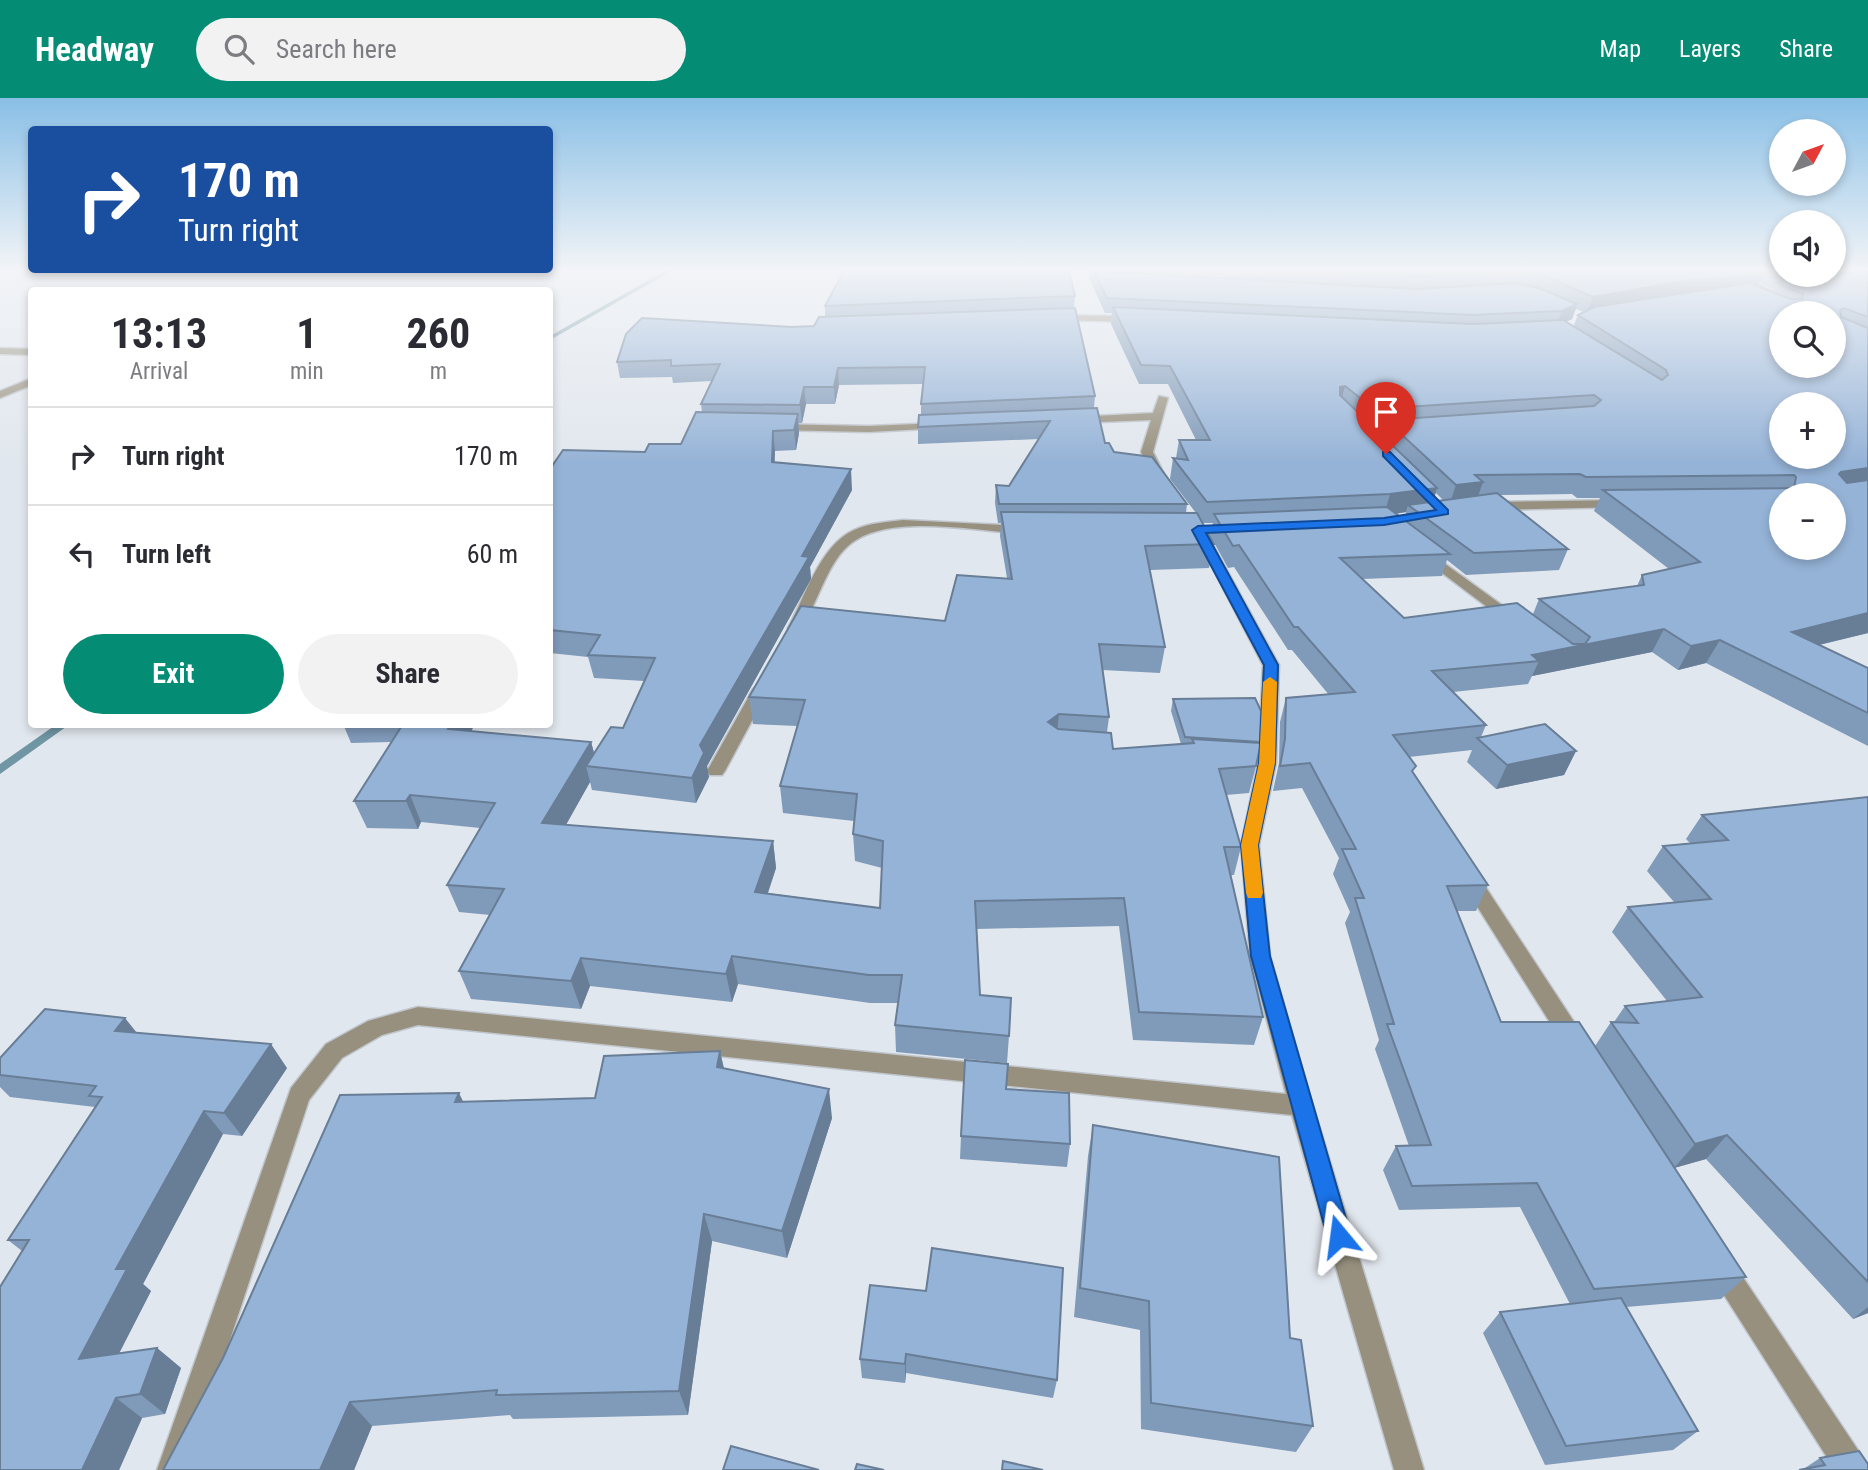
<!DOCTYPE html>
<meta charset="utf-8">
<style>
:root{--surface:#fff;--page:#f2f2f3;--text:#2b2b33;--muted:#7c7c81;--line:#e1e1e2;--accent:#048d74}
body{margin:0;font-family:"Roboto Condensed",sans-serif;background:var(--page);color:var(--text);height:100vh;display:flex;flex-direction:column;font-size:26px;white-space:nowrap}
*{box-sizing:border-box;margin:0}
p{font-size:23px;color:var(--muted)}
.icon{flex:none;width:38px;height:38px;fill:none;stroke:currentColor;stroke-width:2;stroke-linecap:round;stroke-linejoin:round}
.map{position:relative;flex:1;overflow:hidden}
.panel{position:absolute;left:28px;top:189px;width:525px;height:441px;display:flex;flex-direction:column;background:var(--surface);border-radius:7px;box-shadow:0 4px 10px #0003}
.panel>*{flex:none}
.guide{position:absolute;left:28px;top:28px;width:525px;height:147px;border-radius:7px;box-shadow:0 4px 10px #0003;background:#1a4fa0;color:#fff;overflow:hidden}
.needle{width:46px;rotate:49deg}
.fabs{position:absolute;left:1769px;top:21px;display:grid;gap:14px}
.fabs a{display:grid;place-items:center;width:77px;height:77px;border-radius:50%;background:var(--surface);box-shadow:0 4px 10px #0003;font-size:35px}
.pin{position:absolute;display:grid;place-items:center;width:60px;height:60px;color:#fff;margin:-72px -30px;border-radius:50% 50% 50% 0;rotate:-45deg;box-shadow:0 0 7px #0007}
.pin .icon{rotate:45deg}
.me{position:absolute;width:77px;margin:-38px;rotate:344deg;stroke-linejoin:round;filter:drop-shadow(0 0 5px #0008)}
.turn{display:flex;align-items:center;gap:24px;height:147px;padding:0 35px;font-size:32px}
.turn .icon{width:91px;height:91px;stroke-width:2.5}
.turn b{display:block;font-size:49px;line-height:60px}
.eta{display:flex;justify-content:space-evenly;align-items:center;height:119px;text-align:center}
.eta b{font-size:42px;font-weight:700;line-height:49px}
.primary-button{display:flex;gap:14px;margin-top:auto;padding:14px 35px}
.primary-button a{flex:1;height:80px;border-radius:42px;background:var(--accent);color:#fff;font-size:28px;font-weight:700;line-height:80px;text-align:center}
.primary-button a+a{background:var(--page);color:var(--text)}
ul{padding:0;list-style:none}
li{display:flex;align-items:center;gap:21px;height:98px;padding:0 35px;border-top:2px solid var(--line)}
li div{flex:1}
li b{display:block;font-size:26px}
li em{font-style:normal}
header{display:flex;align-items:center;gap:42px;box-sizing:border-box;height:98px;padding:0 35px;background:var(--accent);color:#fff}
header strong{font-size:33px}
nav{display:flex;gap:38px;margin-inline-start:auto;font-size:24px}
.search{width:490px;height:63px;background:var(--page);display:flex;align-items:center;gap:18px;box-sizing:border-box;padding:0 24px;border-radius:38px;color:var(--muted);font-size:26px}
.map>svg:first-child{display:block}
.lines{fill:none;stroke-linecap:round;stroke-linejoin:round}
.stream{fill:#7096a4;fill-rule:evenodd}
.street-casing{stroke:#bfc5cb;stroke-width:3}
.street{fill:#97907e;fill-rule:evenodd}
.wall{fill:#809ab9;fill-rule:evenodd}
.shaded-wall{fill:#687d96}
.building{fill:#95b3d7;stroke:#687d96;stroke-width:2;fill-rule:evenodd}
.route{fill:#1a73e8;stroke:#114b97;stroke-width:2}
.slow{fill:#f59e0b}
</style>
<header>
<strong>Headway</strong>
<div class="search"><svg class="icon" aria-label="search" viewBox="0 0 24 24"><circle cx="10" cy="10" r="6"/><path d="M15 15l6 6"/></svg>Search here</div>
<nav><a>Map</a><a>Layers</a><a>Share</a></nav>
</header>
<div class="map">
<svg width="1868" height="1372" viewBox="0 0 1868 1372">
<rect width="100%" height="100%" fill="#e1e7ee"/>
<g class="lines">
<!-- stream -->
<g class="stream">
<polygon points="665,173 672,173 550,242 550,238"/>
<polygon points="57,626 70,626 0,676 0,666"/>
</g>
<!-- street casing -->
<g class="street-casing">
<g id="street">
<polygon points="1720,173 1730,173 1781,196 1774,198"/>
<polygon points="1051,217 1134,218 1138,221 1134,224 1054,222 1051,221"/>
<polygon points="0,250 32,251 32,257 0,256"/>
<polygon points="32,280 32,287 0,300 0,293"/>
<polygon points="1159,298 1168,300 1153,354 1166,380 1164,382 1156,382 1141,354 1151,322 1075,325 1070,322 1075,319 1153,315"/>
<polygon points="939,325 944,328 943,330 869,334 774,332 769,329 774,326 869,328"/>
<polygon points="1621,402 1627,406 1625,409 1491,412 1485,408 1491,404"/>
<path d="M903,422l120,6 6,4 -6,4c-47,-3 -138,-22 -175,12 -21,18 -32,61 -48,85h-10l-2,-3c17,-31 32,-83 66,-98 15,-7 33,-8 49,-10z"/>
<polygon points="1201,432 1207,436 1279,567 1276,665 1259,747 1270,858 1313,1008 1424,1372 1394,1372 1292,1017 418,927 382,937 342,960 309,1002 187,1372 157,1372 291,990 326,946 368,923 418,909 1286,996 1250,858 1241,747 1258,665 1263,567 1195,436"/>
<polygon points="1426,452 1517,518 1519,521 1517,524 1507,524 1421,459 1421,453"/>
<polygon points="761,586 769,591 725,673 722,677 710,677 707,673 753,591"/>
<polygon points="1470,774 1477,776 1582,936 1585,943 1582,950 1574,952 1566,950 1460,781 1463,776"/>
<polygon points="1721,1156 1730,1160 1864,1361 1868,1372 1835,1372 1712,1178 1708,1169 1712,1160"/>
</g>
</g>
<!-- street -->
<use href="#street" class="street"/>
</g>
<!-- wall -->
<g class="wall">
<path d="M1090,173h15v1h6l-2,-1h673v4l86,-4v362l-49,12 49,23v78l-162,-83 -28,7 -26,-18 -120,24 -4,8 -75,8 33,33 -5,12 95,14 -12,24 -68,14 -29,-27 5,-12 -63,7 4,15 75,113 -12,26h-19l44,111 94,24 16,-24h3l11,-16 42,-5 -55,-69 16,-25 46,-5 -27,-31 16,-25 27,-3 -4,-4 16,-24 166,-18v516l-15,6 -147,-160 -32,9 72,109 -25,22 -95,8 72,124 -25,19 -128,15 -62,-132 17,-21 70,-8 -50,-97 -121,3 -16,-40 13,-24h13l-34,-97 4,-9 -34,-117 5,-11 -17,-38 6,-16 -37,-70 -29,3 6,-28 1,-41 6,-24 43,-3 -37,-45h-4l-54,-83 -6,1 -18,-33 3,-12h-10l-4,-5 15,26 -5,24 -59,2 15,77 -5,26 -57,-3 6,47 -2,15 6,17 68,-5 -10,-33 2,-12 88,12 -2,32 -3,23 -7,27 -23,2 15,52 -7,28h-3l32,142 -9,28 -121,-5 -14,-114 -143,3 4,66 29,41 -2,27 -111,-11 -1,-27 3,-22h-28l-132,-19 -6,18 -142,-16 -9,23 -110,-10 -12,-28 31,-56 -31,-3 -12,-27 33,-57 -59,-6 -3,7 -51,-1 -13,-27 37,-59 -40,1 -8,-19h132l-4,7 120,11 3,11 29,-25 21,-47 -50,-3 -6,-21 -38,-4v-184l95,-17 36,-8 21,-32 -1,-8 11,-23 -39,2 -1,-6 -52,1 -3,-16 175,-35 22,-1 11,-9v-11l250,-10 -1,12 21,88 -1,12 11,35 9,9 73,52 -1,9h10l-26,-34 3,-21h3l3,-18h17l-28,-56h-29l-28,-60 1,-11h-7l-15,-33zM1759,184l14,7 -2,2 -14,-5zM1576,211l8,3 -6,3 -5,12 -8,-5 7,-3zM923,286l-2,20v11l-3,12v17l121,-5 -30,47 -13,-1 -1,18 3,20h3l-1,13 7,42 -62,43 -196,76 4,27 44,2 -17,60 3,27 71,8 -1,13 2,27 27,7 -2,40 -112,-15 8,-25 -3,-27 -207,-16 24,-43 2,8 104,13 13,-26 -2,-11 104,-187 -1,-12 42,-77 -78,-28 1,-11 21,-1 3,-17 -1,-10h4l4,-19h29l4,-19zM1383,329l-2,7 -6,-6zM1436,395l7,7 -10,2zM1572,396l5,4h23l-6,13 75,58 -27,6 -5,11 -98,13 -6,15 -129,4 -42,-39 80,-3 5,-16 19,15 93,-5 9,-21 -68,-54zM1406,414l-2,8 -8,-6z"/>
<polygon points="137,935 287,970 242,1038 223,1036 143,1186 151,1193 119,1255 157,1250 181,1270 165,1316 142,1320 119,1372 22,1153 8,1142 95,1009 10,999 0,989 0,960"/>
<polygon points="720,953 724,970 832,1020 787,1160 712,1143 688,1317 513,1321 510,1317 372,1328 354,1372 163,1372 223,1260 463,1004 595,1000"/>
<polygon points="1006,991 1070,1046 1067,1069 960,1061 961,1038"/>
<polygon points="1093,1027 1290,1240 1313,1328 1296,1354 1141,1331 1140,1232 1074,1219 1088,1058"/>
<polygon points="870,1187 1057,1282 1053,1300 906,1275 905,1285 862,1280 860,1261"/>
<polygon points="1820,1360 1868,1366 1802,1372"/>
</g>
<!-- shaded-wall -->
<g class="shaded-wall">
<polygon points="1834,173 1868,173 1777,185 1782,177 1834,177"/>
<polygon points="1763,176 1755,192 1586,215 1593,199 1677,184"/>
<polygon points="1577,206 1572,221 1556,228 1562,213"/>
<polygon points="838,270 839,287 835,306 834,289"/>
<polygon points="1345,288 1340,306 1340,289"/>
<polygon points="804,289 806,306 802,325 800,307"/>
<polygon points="798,316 799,335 796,352 794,332"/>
<polygon points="773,333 775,353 774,384 772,364"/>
<polygon points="1868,370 1868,389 1829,394 1841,374"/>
<polygon points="851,371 852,392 810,469 811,481 707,668 709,679 696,705 692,680 700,647 802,458"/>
<polygon points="1483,384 1476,404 1449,408 1456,387"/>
<polygon points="1437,390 1430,411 1408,407 1406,414 1384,417 1390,396"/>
<polygon points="1868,515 1868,535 1777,557 1792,534"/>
<polygon points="1664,531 1652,554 1532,578 1539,563 1532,557"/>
<polygon points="1720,542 1706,565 1678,572 1691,548"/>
<polygon points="1059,616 1056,642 1048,624"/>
<polygon points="450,626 475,626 458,658 448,631"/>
<polygon points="591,644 598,669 586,668 590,684 551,753 542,725"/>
<polygon points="1576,653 1564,677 1496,691 1507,667"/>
<polygon points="410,697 421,724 418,731 406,703"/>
<polygon points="773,743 776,770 759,821 755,794"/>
<polygon points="732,858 738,886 732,904 726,876"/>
<polygon points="581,860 590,888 581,911 571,883"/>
<polygon points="125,920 145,945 115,933"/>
<polygon points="271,946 287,970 242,1038 224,1015"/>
<polygon points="720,953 726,982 717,969"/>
<polygon points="829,991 832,1020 787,1160 782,1133"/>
<polygon points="459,995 473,1024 455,1004"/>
<polygon points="204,1013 223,1036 143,1186 151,1193 106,1281 79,1261 116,1171"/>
<polygon points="1727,1037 1706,1061 1674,1070 1695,1046"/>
<polygon points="704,1116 712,1143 688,1317 679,1293"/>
<polygon points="1868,1209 1868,1215 1853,1221"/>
<polygon points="157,1250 181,1270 165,1316 140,1296"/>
<polygon points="906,1256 906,1275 905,1285 905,1266"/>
<polygon points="116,1300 142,1320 119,1372 82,1372"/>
<polygon points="350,1304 372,1328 354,1372 320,1372"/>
</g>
<!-- building -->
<g class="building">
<polygon points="844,173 1069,173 1075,198 825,208"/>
<polygon points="1094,173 1417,191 1515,185 1539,190 1577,206 1562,213 1473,217 1107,200"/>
<polygon points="1302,173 1755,173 1763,176 1677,184 1593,199 1547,179 1516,174 1417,178"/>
<path d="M1856,173h12v46l-24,-9 -4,2 1,7 27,11v140l-27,4 -2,2 8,9 21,-3v133l-76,19 76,36v45l-148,-73 -29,6 -27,-17 -132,26 7,6 -107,10 54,54 -93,10 23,31 -4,5 76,114 -41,1 54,136h78l167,255 -152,12 -57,-106 -125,3 -16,-40 35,-1 -44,-121h7l-39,-126h9l-22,-49h14l-46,-86 -30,3 5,-27 1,-41 69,-6 -57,-65h-4l-55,-82 -6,1 -19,-32 173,-7 63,47 -110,4 64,60 113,-15 56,41h12l5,-7 -51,-38 105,-14 -2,-10 58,-13 -97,-72 191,-2 2,-11 -2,-2 -208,2 -6,-3 -105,1 8,7 -27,3 -70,-65 208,-14 7,-6 -7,-5 -220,14 -29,-23 -5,1v8l97,93 -47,6 -183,8 -34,-44 15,2 -9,-20h31l-40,-74 -29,-1 -28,-58 360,17 90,-4 99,60 6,-5 -2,-5 -88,-55 16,-8 156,-24 40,16h12l1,-5 -27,-11zM1782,215h52v53h-52zM1782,306h52v53h-52zM1782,397h52v53h-52z"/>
<polygon points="1075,210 1095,298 921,306 925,269 838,270 834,289 804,289 800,307 701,306 720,266 671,268 671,262 617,264 626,236 642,220 792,229 814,228 819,219"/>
<polygon points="1097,310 1105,345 1109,345 1114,354 1152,359 1187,406 999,406 996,387 1009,388 1050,323 918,329 919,317"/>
<polygon points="696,314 798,316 794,332 773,333 772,364 851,371 802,458 809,459 700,647 704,655 692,680 586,668 611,629 623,630 655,560 588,557 600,537 550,532 550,371 563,352 645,354 649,346 681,346"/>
<polygon points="1497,395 1568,451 1474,455 1408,407"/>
<polygon points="1001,414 1197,415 1214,446 1145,448 1165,549 1099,546 1109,619 1059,616 1048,624 1058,631 1111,635 1113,651 1194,645 1192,641 1261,645 1256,668 1219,671 1241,749 1224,749 1263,919 1139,914 1124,800 975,803 980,897 1011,900 1009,938 895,927 902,877 869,877 732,858 726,876 581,860 571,883 459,873 504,791 447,787 495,705 410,697 406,703 354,703 403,626 450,626 448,631 591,644 542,725 773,743 755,794 880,810 883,743 853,736 857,696 780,688 805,602 749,599 801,508 945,523 957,477 1012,481"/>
<polygon points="1255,600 1261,613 1260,644 1185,639 1173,601"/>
<polygon points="1545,626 1576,653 1507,667 1477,640"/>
<polygon points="1868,699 1868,1184 1727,1037 1695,1046 1611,924 1638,925 1625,908 1702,899 1628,809 1711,801 1663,748 1728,742 1702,717"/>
<polygon points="45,911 125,920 115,933 271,946 224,1015 204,1013 116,1171 127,1171 79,1261 157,1250 140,1296 116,1300 82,1372 0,1372 0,1189 29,1142 8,1142 102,999 89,998 96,988 0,977 0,960"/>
<polygon points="720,953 717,969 829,991 782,1133 704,1116 679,1293 496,1297 497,1292 350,1304 320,1372 163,1372 223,1260 340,997 459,995 455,1004 595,1000 604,958"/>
<polygon points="965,962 1008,966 1006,991 1069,995 1070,1046 961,1038"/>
<polygon points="1093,1027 1279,1059 1290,1240 1301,1242 1313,1328 1151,1305 1149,1203 1080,1190"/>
<polygon points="932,1150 1063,1170 1057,1282 906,1256 905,1266 860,1261 870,1187 926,1193"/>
<polygon points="1621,1200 1698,1333 1566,1348 1500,1214"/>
<polygon points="731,1348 819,1372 723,1372"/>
<polygon points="1859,1353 1868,1366 1868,1372 1799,1372 1825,1367 1820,1360"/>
<polygon points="1003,1363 1043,1372 1002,1372"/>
<polygon points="857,1366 884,1372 855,1372"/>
</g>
<!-- sky -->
<linearGradient id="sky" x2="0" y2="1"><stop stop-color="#89bfe6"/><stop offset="0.47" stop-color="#f2f4f7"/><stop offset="1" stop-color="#f2f4f7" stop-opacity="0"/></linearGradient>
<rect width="1868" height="365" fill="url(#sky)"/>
<!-- route -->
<polygon class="route" points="1383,354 1390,354 1448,412 1448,416 1384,427 1206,435 1278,567 1275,665 1258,747 1270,858 1351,1138 1348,1146 1339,1149 1331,1146 1327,1138 1251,858 1241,747 1259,665 1264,567 1192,432 1198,428 1384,420 1436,412 1383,358"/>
<!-- slow -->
<polygon class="slow" points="1270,579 1277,584 1275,665 1258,747 1263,795 1261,800 1248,800 1246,795 1241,747 1259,665 1263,584"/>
</svg>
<div class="fabs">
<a><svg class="needle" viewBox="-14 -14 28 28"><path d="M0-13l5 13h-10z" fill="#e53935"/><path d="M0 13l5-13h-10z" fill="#7c7c81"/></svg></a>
<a><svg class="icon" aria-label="sound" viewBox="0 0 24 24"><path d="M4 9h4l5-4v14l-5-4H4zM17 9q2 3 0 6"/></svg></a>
<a><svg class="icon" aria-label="search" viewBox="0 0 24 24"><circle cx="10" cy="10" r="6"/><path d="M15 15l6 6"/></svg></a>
<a>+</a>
<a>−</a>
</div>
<div class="pin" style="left:1386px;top:356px;background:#d93025"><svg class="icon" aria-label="arrive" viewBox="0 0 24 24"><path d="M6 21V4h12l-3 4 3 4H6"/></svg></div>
<svg class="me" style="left:1339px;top:1138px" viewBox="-20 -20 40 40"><path d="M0-17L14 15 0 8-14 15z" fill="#1a73e8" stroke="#fff" stroke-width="4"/></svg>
<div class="guide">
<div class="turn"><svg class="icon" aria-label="right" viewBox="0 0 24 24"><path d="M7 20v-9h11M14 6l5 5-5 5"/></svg><div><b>170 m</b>Turn right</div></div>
</div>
<section class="panel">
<div class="eta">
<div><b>13:13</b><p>Arrival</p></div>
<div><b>1</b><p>min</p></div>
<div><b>260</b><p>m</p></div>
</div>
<ul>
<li><svg class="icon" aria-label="right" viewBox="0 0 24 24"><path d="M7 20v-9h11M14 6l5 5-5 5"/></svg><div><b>Turn right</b></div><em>170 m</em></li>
<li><svg class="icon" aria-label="left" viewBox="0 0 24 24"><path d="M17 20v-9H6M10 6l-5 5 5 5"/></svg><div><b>Turn left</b></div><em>60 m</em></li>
</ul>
<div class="primary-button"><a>Exit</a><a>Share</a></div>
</section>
</div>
